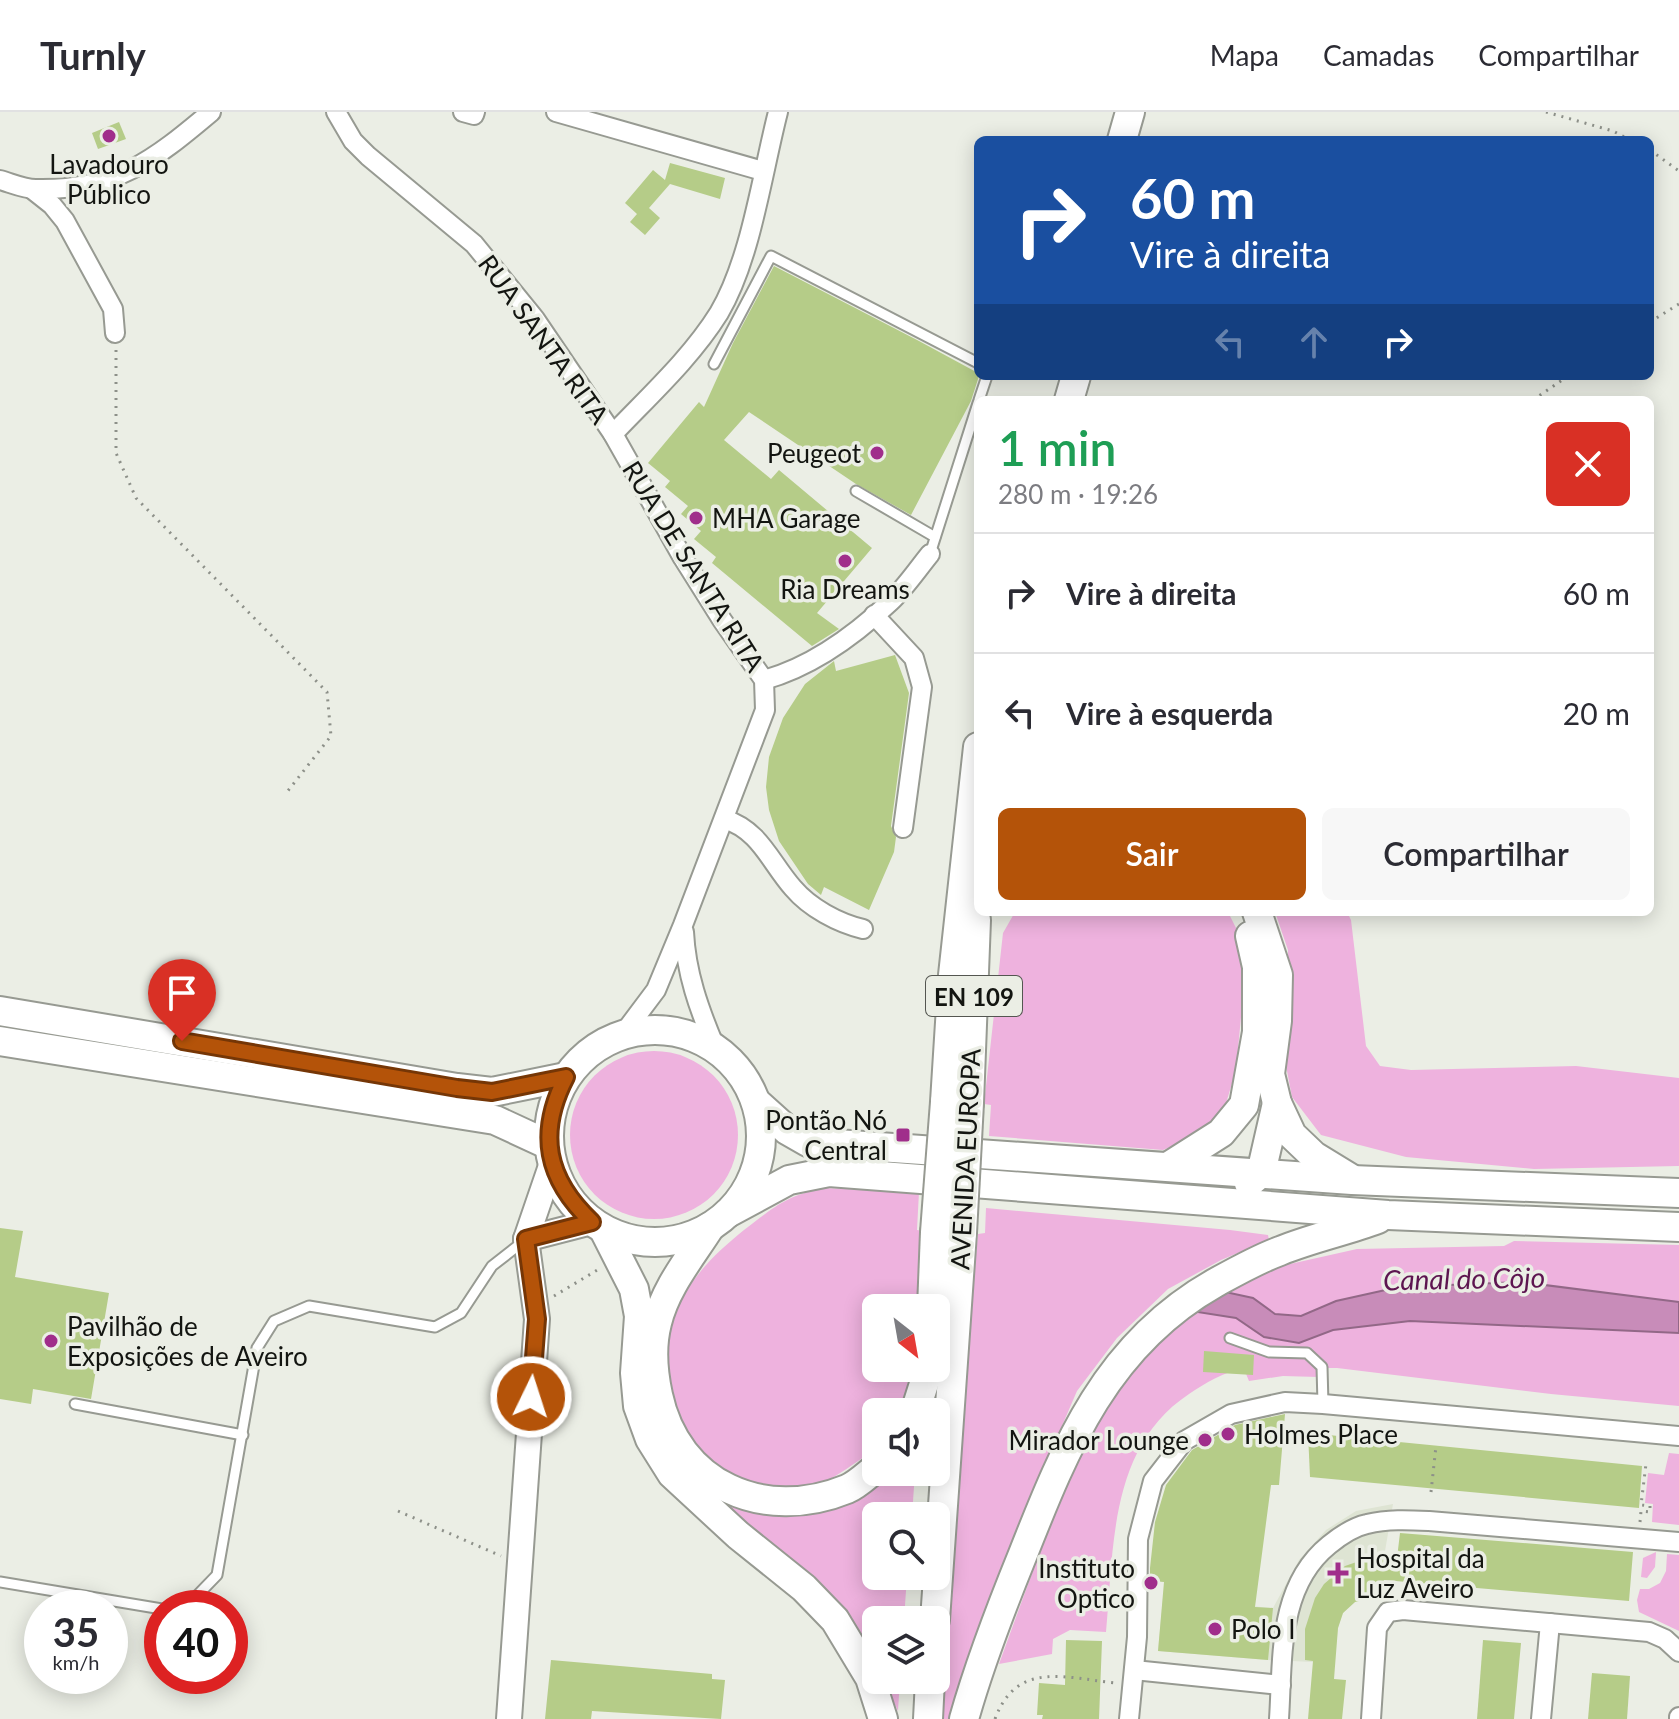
<!DOCTYPE html>
<html lang="pt">
<meta charset="utf-8">
<style>
:root{--surface:#fff;--page:#f7f7f7;--text:#2b2b33;--muted:#7c7c81;--line:#e1e1e2;--accent:#b45309}
body{margin:0;font-family:Lato,sans-serif;background:var(--page);color:var(--text);height:100vh;display:flex;flex-direction:column;font-size:30px;white-space:nowrap}
*{box-sizing:border-box;margin:0}
p{font-size:26px;color:var(--muted)}
.icon{flex:none;width:44px;height:44px;fill:none;stroke:currentColor;stroke-width:2;stroke-linecap:round;stroke-linejoin:round}
.map{position:relative;flex:1;overflow:hidden}
.panel{position:absolute;left:974px;top:284px;width:680px;height:520px;display:flex;flex-direction:column;background:var(--surface);border-radius:12px;box-shadow:0 4px 20px #0003}
.panel>*{flex:none}
.hud{position:absolute;left:974px;top:24px;width:680px;height:244px;border-radius:12px;box-shadow:0 4px 20px #0003;background:#1a4fa0;color:#fff;overflow:hidden}
.needle{width:52px;rotate:149deg}
.buttons{position:absolute;left:862px;top:1182px;display:grid;gap:16px}
.buttons a{display:grid;place-items:center;width:88px;height:88px;border-radius:12px;background:var(--surface);box-shadow:0 4px 20px #0003;font-size:40px}
.speed{position:absolute;left:24px;top:1478px;display:flex;gap:16px;font-size:40px;font-weight:700;text-align:center}
.speed>*{display:grid;place-content:center;width:104px;height:104px;border-radius:50%;background:var(--surface);box-shadow:0 4px 20px #0003;line-height:1}
.speed small{font-size:20px;font-weight:400}
.speed .limit{border:12px solid #d22;background:#fff;color:#111}
.pin{position:absolute;display:grid;place-items:center;width:68px;height:68px;color:#fff;margin:-82px -34px;border-radius:50% 50% 50% 0;rotate:-45deg;box-shadow:0 0 8px #0007}
.pin .icon{rotate:45deg}
.me{position:absolute;width:88px;margin:-44px;rotate:4deg;stroke-linejoin:round;filter:drop-shadow(0 0 6px #0008)}
.turn{display:flex;align-items:center;gap:28px;height:168px;padding:0 24px;font-size:36px}
.turn .icon{width:104px;height:104px;stroke-width:2.5}
.turn b{display:block;font-size:56px;line-height:68px}
.lanes{display:flex;align-items:center;height:76px;padding:0 24px;background:#0003;justify-content:center;gap:40px;direction:ltr}
.lanes .off{opacity:.35}
.round{display:grid;place-items:center;flex:none;width:84px;height:84px;border-radius:12px;background:var(--page)}
.overview{display:flex;align-items:center;justify-content:space-between;height:136px;padding:0 24px}
h1{font-size:48px;font-weight:600;line-height:60px;color:#1e9e55}
.button{display:flex;gap:16px;margin-top:auto;padding:16px 24px}
.button a{flex:1;height:92px;border-radius:12px;background:var(--accent);color:#fff;font-size:32px;font-weight:600;line-height:92px;text-align:center}
.button a+a{background:var(--page);color:var(--text)}
ul{padding:0;list-style:none}
li{display:flex;align-items:center;gap:24px;height:120px;padding:0 24px;border-top:2px solid var(--line)}
li div{flex:1}
li b{display:block;font-size:30px}
li em{font-style:normal}
header{display:flex;align-items:center;gap:48px;box-sizing:border-box;height:112px;padding:0 40px;background:var(--surface);border-bottom:2px solid var(--line)}
header strong{font-size:38px}
nav{display:flex;gap:44px;margin-inline-start:auto;font-size:28px}
.map>svg:first-child{display:block}
.built{fill:#dee4d3}
.green{fill:#eeb2de}
.water{fill:#c88cb9;stroke:#926887;stroke-width:2}
.building{fill:#b5cc88}
.lines{fill:none;stroke-linecap:round;stroke-linejoin:round}
.lane-casing{stroke:#979a92;stroke-width:13}
.street-casing{stroke:#979a92;stroke-width:22}
.secondary-casing{stroke:#979a92;stroke-width:28}
.primary-casing{stroke:#979a92;stroke-width:32}
.path{stroke:#8d9089;stroke-width:3;stroke-dasharray:2 6;stroke-linecap:butt}
.lane{stroke:#fff;stroke-width:9}
.street{stroke:#fff;stroke-width:18}
.secondary{stroke:#fff;stroke-width:24}
.primary{stroke:#fff;stroke-width:28}
.primary-bridge-casing{stroke:#979a92;stroke-width:32;stroke-linecap:butt}
.primary-bridge{stroke:#fff;stroke-width:28}
.route-casing{stroke:#753606;stroke-width:20}
.route{stroke:#b45309;stroke-width:14}
.poi-dot{fill:#a02e8b;stroke:#ebeee5;stroke-width:3}
.labels{text-anchor:middle;dominant-baseline:central;stroke-width:7;stroke-linejoin:round;paint-order:stroke}
.shield{fill:#ebeee5;stroke:#545651;stroke-width:2}
.shield-label{font-size:24px;font-weight:bold;fill:#131511}
.poi-label{font-size:26px;fill:#131511;stroke:#ebeee5;text-anchor:start}
.street-label{font-size:26px;fill:#131511;stroke:#ebeee5}
.water-label{font-size:28px;font-style:italic;fill:#5d1550;stroke:#ebeee5}
</style>
<header>
<strong>Turnly</strong>
<nav><a>Mapa</a><a>Camadas</a><a>Compartilhar</a></nav>
</header>
<div class="map">
<svg width="1679" height="1607" viewBox="0 0 1679 1607">
<rect width="100%" height="100%" fill="#ebeee5"/>
<!-- built -->
<polygon class="built" points="1393,1392 1384,1445 1383,1483 1355,1490 1343,1501 1338,1516 1334,1551 1268,1548 1158,1539 1163,1486 1273,1496 1299,1448 1326,1418 1356,1399"/>
<!-- green -->
<g class="green">
<polygon points="1015,800 1228,800 1239,822 1245,863 1236,958 1224,998 1196,1024 1163,1038 989,1024 991,993 984,992 1003,821"/>
<polygon points="1275,800 1347,800 1351,808 1366,934 1380,954 1411,958 1576,954 1679,966 1679,1054 1534,1057 1406,1045 1321,1023 1292,985 1286,954 1288,838"/>
<circle cx="654" cy="1023" r="84"/>
<path d="M823,1076l96,4 -2,38 6,1 -5,77h-42v60h34l-4,25 -9,19h-21v36c-22,16 -57,43 -85,45 -8,0 -17,-3 -24,-4 -74,-12 -112,-96 -95,-164 10,-40 41,-70 72,-95 32,-24 40,-33 79,-42z"/>
<polygon points="986,1096 1230,1118 1268,1123 1269,1128 1221,1148 1168,1177 1117,1226 1077,1279 1040,1365 952,1607 942,1607 965,1257 978,1122 985,1121"/>
<path d="M1514,1129l165,4v161l-128,-12 -214,-26h-17l-2,9 -35,-1 -34,5 -5,-12c-20,2 -38,14 -55,25 -80,53 -75,153 -83,238l-36,-2 -17,9 -1,15 -53,10 55,-151 37,-89 73,-94 112,-69 14,3 67,-15 147,-3z"/>
<polygon points="1669,1341 1679,1342 1679,1413 1652,1410 1653,1392 1645,1391 1648,1361 1664,1363"/>
<polygon points="888,1360 915,1360 912,1404 876,1404 876,1464 907,1464 904,1508 876,1508 876,1554 704,1372 729,1387"/>
<polygon points="1656,1440 1655,1455 1647,1466 1641,1465 1643,1446"/>
<polygon points="1667,1442 1679,1443 1679,1519 1639,1500 1637,1488 1640,1477 1649,1477 1660,1471 1666,1459"/>
<polygon points="883,1568 900,1568 898,1599"/>
</g>
<!-- water -->
<polygon class="water" points="1521,1170 1679,1190 1679,1221 1410,1209 1333,1218 1299,1231 1264,1225 1236,1206 1191,1199 1221,1179 1253,1186 1275,1202 1301,1204 1336,1189 1399,1175"/>
<!-- building -->
<g class="building">
<polygon points="119,10 126,27 98,37 92,21"/>
<polygon points="670,51 725,66 720,87 670,72 649,96 660,106 645,123 630,110 637,102 625,91 653,58 665,68"/>
<polygon points="774,154 919,229 978,261 979,264 971,289 911,403 856,372 749,300 724,328 771,367 779,358 872,436 817,501 839,517 812,534 712,451 716,445 694,427 701,419 681,402 688,394 665,375 670,369 648,351 699,290 704,295 733,231"/>
<polygon points="895,543 909,581 891,714 896,725 894,740 869,798 824,775 821,783 808,772 779,729 769,698 766,675 769,645 783,606 805,572 834,549 836,559"/>
<polygon points="0,1116 23,1119 15,1165 109,1181 91,1287 33,1277 31,1292 0,1287"/>
<polygon points="1204,1239 1254,1243 1253,1263 1203,1260"/>
<polygon points="1285,1302 1279,1373 1271,1373 1255,1495 1273,1496 1268,1548 1158,1539 1164,1470 1150,1469 1150,1456 1155,1410 1166,1373 1192,1338 1235,1313"/>
<polygon points="1308,1321 1642,1354 1639,1396 1310,1365"/>
<polygon points="1400,1421 1633,1440 1629,1489 1384,1468 1383,1483 1355,1490 1343,1501 1338,1516 1334,1567 1346,1568 1342,1607 1308,1607 1313,1549 1305,1548 1305,1517 1315,1486 1324,1472 1345,1454 1371,1445 1397,1446"/>
<polygon points="1066,1528 1102,1529 1099,1607 1042,1607 1043,1603 1037,1603 1039,1571 1065,1573"/>
<polygon points="1483,1528 1521,1531 1514,1607 1477,1607"/>
<polygon points="551,1548 712,1562 712,1567 725,1568 721,1607 592,1599 591,1607 545,1607"/>
<polygon points="1592,1561 1630,1564 1627,1607 1588,1607"/>
</g>
<g class="lines">
<!-- lane casing -->
<g class="lane-casing">
<g id="lane">
<polyline points="714,252 771,144 978,251"/>
<polyline points="979,288 987,264"/>
<polyline points="856,379 935,425"/>
<polyline points="930,442 978,291"/>
<polyline points="1230,1226 1269,1240 1307,1241 1322,1255 1323,1292"/>
<polyline points="75,1292 243,1323"/>
<polyline points="0,1470 162,1497"/>
<polyline points="170,1496 188,1493 217,1463 257,1236 274,1209 309,1194 435,1215 461,1201 492,1154 524,1129"/>
</g>
</g>
<!-- street casing -->
<g class="street-casing">
<g id="street">
<polyline points="336,0 353,29 368,44 474,132 535,207 613,322 683,446 722,508 764,568 765,598 683,813 656,878 623,922"/>
<polyline points="463,0 474,3 475,0"/>
<polyline points="556,0 763,59"/>
<path d="M0,68c11,3 24,9 36,9 79,2 118,-29 175,-77"/>
<polyline points="33,78 52,93 65,109 113,197 115,221"/>
<path d="M613,322c36,-38 78,-76 106,-121 32,-54 43,-139 59,-201"/>
<polyline points="874,503 914,546 922,575 903,716"/>
<path d="M764,568c47,-13 91,-45 126,-78 15,-14 27,-32 40,-48"/>
<path d="M724,707c36,11 46,43 69,69 17,20 45,35 70,41"/>
<path d="M684,820c2,41 15,77 31,115"/>
<polyline points="1134,1558 1281,1573"/>
<polyline points="1129,1607 1137,1525 1138,1427 1153,1369 1184,1329 1231,1302 1285,1290 1323,1292 1679,1324"/>
<path d="M1279,1607c4,-60 -2,-132 50,-174 11,-9 24,-18 38,-21 21,-5 41,-4 62,-3l250,21"/>
<polyline points="1371,1607 1377,1516 1388,1500 1403,1498 1649,1520 1665,1527 1679,1540"/>
<polyline points="1541,1607 1550,1511"/>
<polyline points="1679,1607 1679,1605"/>
</g>
</g>
<!-- secondary casing -->
<g class="secondary-casing">
<g id="secondary">
<polyline points="526,1127 592,1110"/>
<polyline points="509,1607 537,1207 526,1127 552,1051"/>
</g>
</g>
<!-- primary casing -->
<g class="primary-casing">
<g id="primary">
<polyline points="1122,28 1130,0"/>
<polyline points="1069,288 1076,264"/>
<polyline points="1257,800 1278,863 1277,909 1270,962 1277,991 1292,1023 1314,1044 1350,1066"/>
<polyline points="0,899 457,976 492,980 566,965"/>
<circle cx="655" cy="1024" r="106"/>
<polyline points="0,929 495,1008 549,1033"/>
<polyline points="945,990 953,863 978,635"/>
<polyline points="757,991 787,1018 808,1030 1352,1068 1679,1081"/>
<polyline points="969,991 976,808"/>
<polyline points="1169,1054 1221,1021 1244,993 1257,920 1257,855 1250,824"/>
<polyline points="1249,1071 1261,1061 1277,991"/>
<polyline points="728,1101 789,1068 829,1060 1388,1103 1679,1115"/>
<path d="M710,1115c-19,30 -45,61 -53,96 -6,23 -4,49 1,72 19,90 106,128 189,94 10,-4 20,-14 29,-21"/>
<polyline points="604,1118 634,1177 639,1204 635,1261 638,1294 650,1327 672,1362 738,1423 804,1476 835,1508 870,1566 883,1607"/>
<polyline points="932,1196 935,1120"/>
<polyline points="915,1300 929,1256"/>
<polyline points="935,1508 962,1121"/>
<polyline points="928,1607 930,1568"/>
<path d="M964,1607c16,-57 37,-111 59,-165 43,-109 84,-210 192,-271 20,-11 43,-24 65,-32 32,-13 66,-20 98,-32"/>
</g>
</g>
<!-- path -->
<g class="path">
<polyline points="1546,0 1613,19 1630,28"/>
<polyline points="1650,38 1679,59"/>
<polyline points="1650,210 1679,192"/>
<polyline points="116,238 116,341 136,386 327,580 331,624 287,680"/>
<polyline points="1533,288 1568,264"/>
<polyline points="554,1184 599,1157"/>
<polyline points="1431,1380 1436,1334"/>
<polyline points="398,1399 501,1444"/>
<polyline points="1640,1410 1641,1399 1650,1400 1650,1394 1641,1393 1646,1352"/>
<path d="M995,1607c22,-59 70,-41 121,-36"/>
</g>
<!-- lane -->
<use href="#lane" class="lane"/>
<!-- street -->
<use href="#street" class="street"/>
<!-- secondary -->
<use href="#secondary" class="secondary"/>
<!-- primary -->
<use href="#primary" class="primary"/>
<!-- primary-bridge casing -->
<g class="primary-bridge-casing">
<g id="primary-bridge">
<polyline points="935,1120 945,990"/>
<polyline points="962,1121 969,991"/>
</g>
</g>
<!-- primary-bridge -->
<use href="#primary-bridge" class="primary-bridge"/>
</g>
<g class="lines">
<!-- route casing -->
<g class="route-casing">
<path id="route" d="M182,929l275,47 35,4 74,-15c-29,56 -20,102 26,145l-66,17 11,80 -6,78"/>
</g>
<!-- route -->
<use href="#route" class="route"/>
</g>
<!-- markers -->
<g class="poi-dot">
<circle cx="109" cy="24" r="8"/>
<circle cx="877" cy="341" r="8"/>
<circle cx="696" cy="406" r="8"/>
<circle cx="845" cy="449" r="8"/>
<rect x="895" y="1015" width="16" height="16" rx="4"/>
<circle cx="51" cy="1229" r="8"/>
<circle cx="1228" cy="1322" r="8"/>
<circle cx="1205" cy="1328" r="8"/>
<path d="M1334 1449h8v8h8v8h-8v8h-8v-8h-8v-8h8z"/>
<circle cx="1151" cy="1471" r="8"/>
<circle cx="1215" cy="1517" r="8"/>
</g>
<g class="labels">
<!-- shield labels -->
<rect class="shield" x="926" y="864" width="96" height="40" rx="6"/>
<g class="shield-label">
<text x="974" y="884">EN 109</text>
</g>
<!-- poi labels -->
<g class="poi-label">
<text x="109" y="52" text-anchor="middle">Lavadouro<tspan x="109" dy="30">Público</tspan></text>
<text x="861" y="341" text-anchor="end">Peugeot</text>
<text x="712" y="406">MHA Garage</text>
<text x="845" y="477" text-anchor="middle">Ria Dreams</text>
<text x="887" y="1008" text-anchor="end">Pontão Nó<tspan x="887" dy="30">Central</tspan></text>
<text x="67" y="1214">Pavilhão de<tspan x="67" dy="30">Exposições de Aveiro</tspan></text>
<text x="1244" y="1322">Holmes Place</text>
<text x="1189" y="1328" text-anchor="end">Mirador Lounge</text>
<text x="1356" y="1446">Hospital da<tspan x="1356" dy="30">Luz Aveiro</tspan></text>
<text x="1135" y="1456" text-anchor="end">Instituto<tspan x="1135" dy="30">Optico</tspan></text>
<text x="1231" y="1517">Polo I</text>
</g>
<!-- street labels -->
<g class="street-label">
<text transform="translate(544 227) rotate(54)">RUA SANTA RITA</text>
<text transform="translate(694 454) rotate(58)">RUA DE SANTA RITA</text>
<text transform="translate(965 1047) rotate(-87)">AVENIDA EUROPA</text>
</g>
<!-- water labels -->
<g class="water-label">
<text transform="translate(1464 1166) rotate(-1)">Canal do Côjo</text>
</g>
</g>
</svg>
<div class="buttons">
<a><svg class="needle" viewBox="-14 -14 28 28"><path d="M0-13l5 13h-10z" fill="#e53935"/><path d="M0 13l5-13h-10z" fill="#7c7c81"/></svg></a>
<a><svg class="icon" aria-label="sound" viewBox="0 0 24 24"><path d="M4 9h4l5-4v14l-5-4H4zM17 9q2 3 0 6"/></svg></a>
<a><svg class="icon" aria-label="search" viewBox="0 0 24 24"><circle cx="10" cy="10" r="6"/><path d="M15 15l6 6"/></svg></a>
<a><svg class="icon" aria-label="layers" viewBox="0 0 24 24"><path d="M12 4l9 5-9 5-9-5zM3 14l9 5 9-5"/></svg></a>
</div>
<div class="speed"><div>35<small>km/h</small></div><div class="limit">40</div></div>
<div class="pin" style="left:182px;top:929px;background:#d93025"><svg class="icon" aria-label="arrive" viewBox="0 0 24 24"><path d="M6 21V4h12l-3 4 3 4H6"/></svg></div>
<svg class="me" style="left:531px;top:1285px" viewBox="-20 -20 40 40"><circle r="17" fill="#b45309" stroke="#fff" stroke-width="3"/><path d="M0-11L8 9 0 5-8 9z" fill="#fff"/></svg>
<div class="hud">
<div class="turn"><svg class="icon" aria-label="right" viewBox="0 0 24 24"><path d="M7 20v-9h11M14 6l5 5-5 5"/></svg><div><b>60 m</b>Vire à direita</div></div>
<div class="lanes"><svg class="icon off" aria-label="left" viewBox="0 0 24 24"><path d="M17 20v-9H6M10 6l-5 5 5 5"/></svg><svg class="icon off" aria-label="ahead" viewBox="0 0 24 24"><path d="M12 20V5M6 11l6-6 6 6"/></svg><svg class="icon" aria-label="right" viewBox="0 0 24 24"><path d="M7 20v-9h11M14 6l5 5-5 5"/></svg></div>
</div>
<section class="panel">
<div class="overview"><div><h1>1 min</h1><p>280 m · 19:26</p></div><a class="round" style="background:#d93025;color:#fff"><svg class="icon" aria-label="close" viewBox="0 0 24 24"><path d="M6 6l12 12M18 6L6 18"/></svg></a></div>
<ul>
<li><svg class="icon" aria-label="right" viewBox="0 0 24 24"><path d="M7 20v-9h11M14 6l5 5-5 5"/></svg><div><b>Vire à direita</b></div><em>60 m</em></li>
<li><svg class="icon" aria-label="left" viewBox="0 0 24 24"><path d="M17 20v-9H6M10 6l-5 5 5 5"/></svg><div><b>Vire à esquerda</b></div><em>20 m</em></li>
</ul>
<div class="button"><a>Sair</a><a>Compartilhar</a></div>
</section>
</div>
